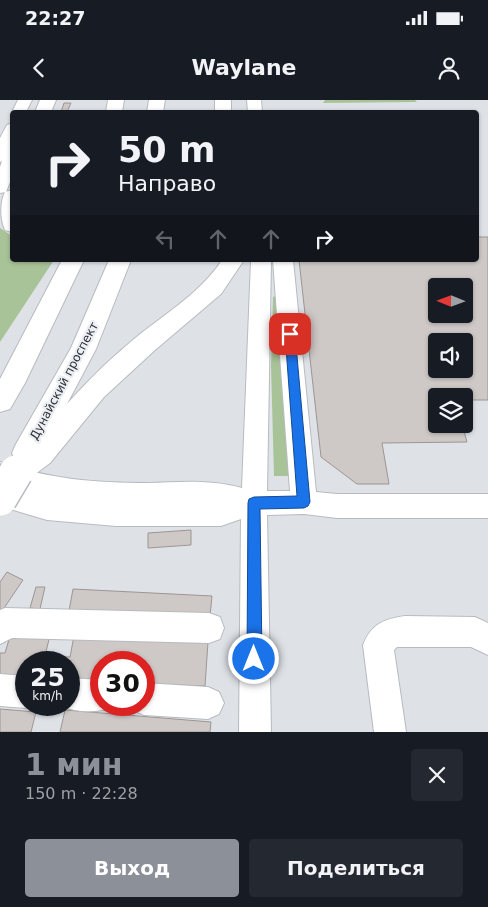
<!DOCTYPE html>
<html lang="ru">
<meta charset="utf-8">
<style>
:root{--surface:#171b24;--page:#242831;--text:#f1f3f6;--muted:#9ea1a6;--accent:#8c9099}
body{margin:0;font-family:"DejaVu Sans",sans-serif;background:var(--page);color:var(--text);height:100vh;display:flex;flex-direction:column;font-size:19px;white-space:nowrap}
*{box-sizing:border-box;margin:0}
p{font-size:16px;color:var(--muted)}
.icon{flex:none;width:28px;height:28px;fill:none;stroke:currentColor;stroke-width:2;stroke-linecap:round;stroke-linejoin:round}
.map{position:relative;height:632px;overflow:hidden}
.sheet{display:flex;flex-direction:column;background:var(--surface);flex:1}
.sheet>*{flex:none}
.guide{position:absolute;left:10px;top:10px;width:469px;height:152px;border-radius:5px;box-shadow:0 1px 4px #0004;background:#171b24;color:var(--text);overflow:hidden}
.needle{width:32px;rotate:271deg}
.tools{position:absolute;left:428px;top:178px;display:grid;gap:10px}
.tools a{display:grid;place-items:center;width:45px;height:45px;border-radius:5px;background:var(--surface);box-shadow:0 1px 4px #0004;font-size:25px}
.speed{position:absolute;left:15px;top:551px;display:flex;gap:10px;font-size:25px;font-weight:700;text-align:center}
.speed>*{display:grid;place-content:center;width:65px;height:65px;border-radius:50%;background:var(--surface);box-shadow:0 1px 4px #0004;line-height:1}
.speed small{font-size:12px;font-weight:400}
.speed .limit{border:8px solid #d22;background:#fff;color:#111}
.pin{position:absolute;display:grid;place-items:center;width:42px;height:42px;color:#fff;margin:-21px;border-radius:10px;box-shadow:0 2px 8px #0006}
.me{position:absolute;width:55px;margin:-28px;rotate:0deg;stroke-linejoin:round;filter:drop-shadow(0 0 4px #0008)}
.turn{display:flex;align-items:center;gap:18px;height:105px;padding:0 25px;font-size:22px}
.turn .icon{width:65px;height:65px;stroke-width:2.5}
.turn b{display:block;font-size:35px;line-height:42px}
.lanes{display:flex;align-items:center;height:48px;padding:0 25px;background:#0003;justify-content:center;gap:25px;direction:ltr}
.lanes .off{opacity:.35}
.round{display:grid;place-items:center;flex:none;width:52px;height:52px;border-radius:5px;background:var(--page)}
.summary{display:flex;align-items:center;justify-content:space-between;height:85px;padding:0 25px}
h1{font-size:30px;font-weight:700;line-height:38px;color:var(--accent)}
.button{display:flex;gap:10px;margin-top:auto;padding:10px 25px}
.button a{flex:1;height:58px;border-radius:5px;background:var(--accent);color:#fff;font-size:20px;font-weight:700;line-height:58px;text-align:center}
.button a+a{background:var(--page);color:var(--text)}
.status{display:flex;justify-content:space-between;align-items:center;height:35px;padding:0 25px;background:var(--surface);direction:ltr}
.status svg{height:14px;fill:currentColor}
header{display:flex;justify-content:space-between;align-items:center;height:65px;padding:0 25px;background:var(--surface);font-size:22px;font-weight:700}
.map>svg:first-child{display:block}
.green{fill:#a9c398}
.building{fill:#cec8c6;stroke:#9c9693;fill-rule:evenodd}
.lines{fill:none;stroke-linecap:round;stroke-linejoin:round}
.minor-casing{stroke:#b7bbbf;stroke-width:2}
.major-casing{stroke:#b7bbbf;stroke-width:2}
.minor{fill:#fff;fill-rule:evenodd}
.major{fill:#fff;fill-rule:evenodd}
.major-bridge-casing{stroke:#b7bbbf;stroke-width:36;stroke-linecap:butt}
.major-bridge{stroke:#fff;stroke-width:33}
.route{fill:#1a73e8;stroke:#114b97}
.labels{text-anchor:middle;dominant-baseline:central;stroke-width:4.5;stroke-linejoin:round;paint-order:stroke}
.street-label{font-size:12px;fill:#313234;stroke:#ebeff4}
</style>
<div class="status"><b>22:27</b><svg viewBox="0 0 49 12"><path d="M0 12V9h3v3zM5 12V6h3v6zM10 12V3h3v9zM15 12V0h3v12zM26 1h20v11H26zM47 4h2v5h-2z"/></svg></div>
<header><svg class="icon" aria-label="back" viewBox="0 0 24 24"><path d="M15 5l-7 7 7 7"/></svg>Waylane<svg class="icon" aria-label="person" viewBox="0 0 24 24"><circle cx="12" cy="8" r="4"/><path d="M4 21q1-7 8-7t8 7"/></svg></header>
<div class="map">
<svg width="488" height="632" viewBox="0 0 488 632">
<rect width="100%" height="100%" fill="#dee2e7"/>
<!-- green -->
<g class="green">
<polygon points="325,0 415,0 417,2 323,3"/>
<polygon points="0,128 12,136 12,160 54,160 0,242"/>
<polygon points="278,195 291,376 274,376 271,266 273,197"/>
</g>
<!-- building -->
<g class="building">
<polygon points="64,3 71,3 67,12 61,12"/>
<path d="M476,137h12v163h-24v-4h-28v28h26l5,18 -85,1 7,41h-32l-36,-27 -22,-197h177zM436,186h28v28h-28zM436,241h28v28h-28z"/>
<polygon points="191,430 191,445 148,448 148,433"/>
<polygon points="7,472 23,480 0,514 0,482"/>
<polygon points="36,487 45,487 40,509 30,508"/>
<polygon points="73,489 212,496 210,516 69,511"/>
<polygon points="11,533 50,535 45,556 70,557 74,536 208,542 205,586 144,584 144,562 101,562 101,582 69,580 69,562 26,562 26,578 0,577 0,553 5,553"/>
<polygon points="0,609 36,612 31,632 0,632"/>
<polygon points="65,610 211,622 210,632 60,632"/>
</g>
<g class="lines">
<!-- minor casing -->
<g class="minor-casing">
<g id="minor">
<polygon points="18,0 32,0 26,12 12,12"/>
<polygon points="247,0 261,0 262,12 248,12"/>
<polygon points="12,23 12,46 10,53 12,52 12,77 6,92 0,93 0,67 2,61 0,62 0,38 7,25"/>
<path d="M251,160h20l-4,231h23l-17,-231h20l23,232 21,2h151v24h-151l-33,-4 -37,1 4,217h-32l2,-213 -20,7h-105l-69,-6 -47,-14v-44c48,17 96,21 147,21 32,-1 63,-4 95,5z"/>
<polygon points="5,508 209,513 220,517 224,528 220,539 209,543 12,538 0,544 0,510"/>
<path d="M405,516l70,1 13,6v32l-17,-8h-74l-3,3 12,82h-32l-11,-87c8,-21 21,-26 42,-29z"/>
<polygon points="0,574 26,576 26,605 33,605 26,608 0,606"/>
<path d="M69,578l32,2v25h12l-1,2c-17,7 -37,5 -54,-2h11z"/>
<polygon points="144,583 208,587 219,592 224,603 219,614 208,619 144,615 133,610 130,605 144,605"/>
</g>
</g>
<!-- major casing -->
<g class="major-casing">
<g id="major">
<polygon points="40,0 56,0 51,12 35,12"/>
<polygon points="108,0 124,0 122,12 106,12"/>
<polygon points="149,0 165,0 163,12 147,12"/>
<rect x="215" y="0" width="16" height="12"/>
<path d="M12,90v42l-7,-2c-5,-11 -5,-28 0,-38z"/>
<polygon points="62,160 84,160 25,283 10,309 0,312 0,279"/>
<path d="M109,160h22l-35,89 -29,55c22,-25 46,-48 72,-69 29,-23 63,-44 83,-75h22l-23,34 -66,56 -51,47 -54,66 -24,18 -10,4 -10,-4 -5,-9 5,-9 8,-6 -2,-4 4,-9 55,-96z"/>
</g>
</g>
<!-- minor -->
<use href="#minor" class="minor"/>
<!-- major -->
<use href="#major" class="major"/>
<!-- major-bridge casing -->
<g class="major-bridge-casing">
<polyline id="major-bridge" points="0,399 16,372"/>
</g>
<!-- major-bridge -->
<use href="#major-bridge" class="major-bridge"/>
</g>
<!-- route -->
<polygon class="route" points="290,230 295,234 310,402 308,406 304,408 260,409 262,559 260,564 254,566 249,564 247,559 248,403 249,399 254,397 297,396 285,234"/>
<g class="labels">
<!-- street labels -->
<g class="street-label">
<text transform="translate(64 281) rotate(-62)">Дунайский проспект</text>
</g>
</g>
</svg>
<div class="tools">
<a><svg class="needle" viewBox="-14 -14 28 28"><path d="M0-13l5 13h-10z" fill="#e53935"/><path d="M0 13l5-13h-10z" fill="#9ea1a6"/></svg></a>
<a><svg class="icon" aria-label="sound" viewBox="0 0 24 24"><path d="M4 9h4l5-4v14l-5-4H4zM17 9q2 3 0 6"/></svg></a>
<a><svg class="icon" aria-label="layers" viewBox="0 0 24 24"><path d="M12 4l9 5-9 5-9-5zM3 14l9 5 9-5"/></svg></a>
</div>
<div class="speed"><div>25<small>km/h</small></div><div class="limit">30</div></div>
<div class="pin" style="left:290px;top:234px;background:#d93025"><svg class="icon" aria-label="arrive" viewBox="0 0 24 24"><path d="M6 21V4h12l-3 4 3 4H6"/></svg></div>
<svg class="me" style="left:254px;top:559px" viewBox="-20 -20 40 40"><circle r="17" fill="#1a73e8" stroke="#fff" stroke-width="3"/><path d="M0-11L8 9 0 5-8 9z" fill="#fff"/></svg>
<div class="guide">
<div class="turn"><svg class="icon" aria-label="right" viewBox="0 0 24 24"><path d="M7 20v-9h11M14 6l5 5-5 5"/></svg><div><b>50 m</b>Направо</div></div>
<div class="lanes"><svg class="icon off" aria-label="left" viewBox="0 0 24 24"><path d="M17 20v-9H6M10 6l-5 5 5 5"/></svg><svg class="icon off" aria-label="ahead" viewBox="0 0 24 24"><path d="M12 20V5M6 11l6-6 6 6"/></svg><svg class="icon off" aria-label="ahead" viewBox="0 0 24 24"><path d="M12 20V5M6 11l6-6 6 6"/></svg><svg class="icon" aria-label="right" viewBox="0 0 24 24"><path d="M7 20v-9h11M14 6l5 5-5 5"/></svg></div>
</div>
</div>
<section class="sheet">
<div class="summary"><div><h1>1 мин</h1><p>150 m · 22:28</p></div><a class="round"><svg class="icon" aria-label="close" viewBox="0 0 24 24"><path d="M6 6l12 12M18 6L6 18"/></svg></a></div>
<div class="button"><a>Выход</a><a>Поделиться</a></div>
</section>
